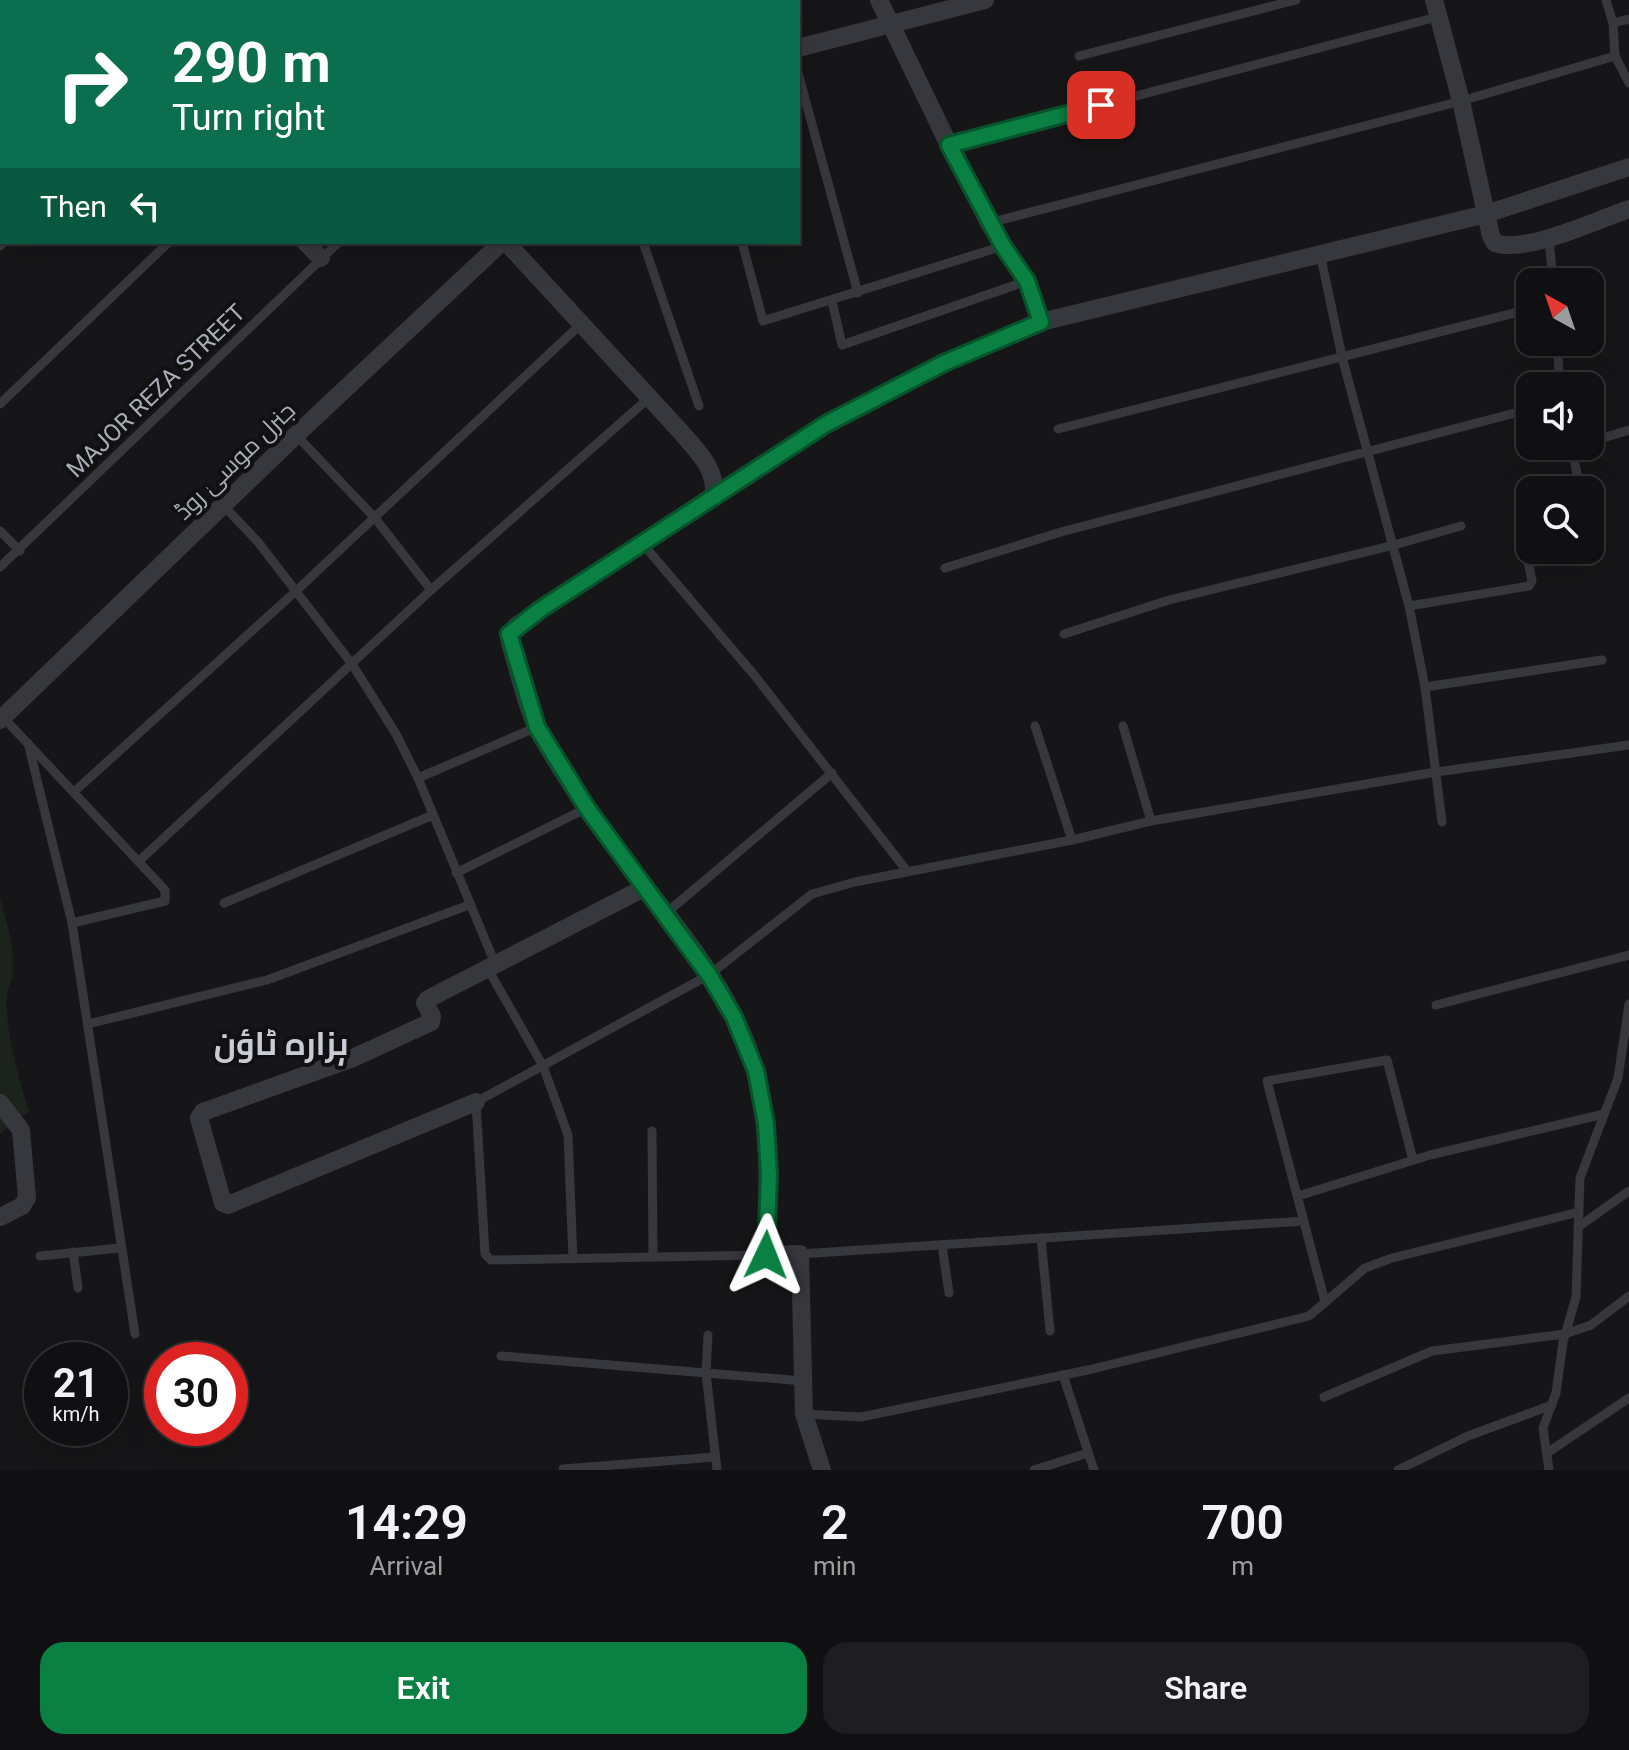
<!DOCTYPE html>
<meta charset="utf-8">
<style>
:root{--surface:#101012;--page:#1e1e20;--text:#f1f3f6;--muted:#9c9d9f;--line:#303032;--accent:#0b8043}
body{margin:0;font-family:Roboto,Cairo,sans-serif;background:var(--page);color:var(--text);height:100vh;display:flex;flex-direction:column;font-size:30px;white-space:nowrap}
*{box-sizing:border-box;margin:0}
p{font-size:26px;color:var(--muted)}
.icon{flex:none;width:44px;height:44px;fill:none;stroke:currentColor;stroke-width:2;stroke-linecap:round;stroke-linejoin:round}
.map{position:relative;height:1470px;overflow:hidden}
.sheet{display:flex;flex-direction:column;background:var(--surface);flex:1}
.sheet>*{flex:none}
.top-card{position:absolute;left:0px;top:0px;width:800px;height:244px;box-shadow:0 8px 32px #0002,0 0 0 2px var(--line);background:#0b6e4f;color:#fff;overflow:hidden}
.needle{width:52px;rotate:320deg}
.controls{position:absolute;left:1516px;top:268px;display:grid;gap:16px}
.controls a{display:grid;place-items:center;width:88px;height:88px;border-radius:16px;background:var(--surface);box-shadow:0 8px 32px #0002,0 0 0 2px var(--line);font-size:40px}
.speed{position:absolute;left:24px;top:1342px;display:flex;gap:16px;font-size:40px;font-weight:700;text-align:center}
.speed>*{display:grid;place-content:center;width:104px;height:104px;border-radius:50%;background:var(--surface);box-shadow:0 8px 32px #0002,0 0 0 2px var(--line);line-height:1}
.speed small{font-size:20px;font-weight:400}
.speed .limit{border:12px solid #d22;background:#fff;color:#111}
.pin{position:absolute;display:grid;place-items:center;width:68px;height:68px;color:#fff;margin:-34px;border-radius:16px;box-shadow:0 4px 12px #0006}
.me{position:absolute;width:88px;margin:-44px;rotate:2deg;stroke-linejoin:round;filter:drop-shadow(0 0 6px #0008)}
.turn{display:flex;align-items:center;gap:28px;height:168px;padding:0 40px;font-size:36px}
.turn .icon{width:104px;height:104px;stroke-width:2.5}
.turn b{display:block;font-size:56px;line-height:68px}
.then{display:flex;align-items:center;height:76px;padding:0 40px;background:#0003;gap:16px;font-size:30px}
.eta{display:flex;justify-content:space-evenly;align-items:center;height:136px;text-align:center}
.eta b{font-size:48px;font-weight:600;line-height:56px}
.primary-button{display:flex;gap:16px;margin-top:auto;padding:16px 40px}
.primary-button a{flex:1;height:92px;border-radius:24px;background:var(--accent);color:#fff;font-size:32px;font-weight:600;line-height:92px;text-align:center}
.primary-button a+a{background:var(--page);color:var(--text)}
.map>svg:first-child{display:block}
.green{fill:#1c231d}
.lines{fill:none;stroke-linecap:round;stroke-linejoin:round}
.service{stroke:#37383d;stroke-width:9}
.minor{stroke:#37383d;stroke-width:18}
.route-casing{stroke:#07532c;stroke-width:20}
.route{stroke:#0b8043;stroke-width:14}
.labels{text-anchor:middle;dominant-baseline:central;stroke-width:8;stroke-linejoin:round;paint-order:stroke}
.street-label{font-size:24px;fill:#a8adb8;stroke:#111113}
.district-label{font-size:32px;font-weight:bold;fill:#c9ccd4;stroke:#111113}
</style>
<div class="map">
<svg width="1629" height="1470" viewBox="0 0 1629 1470">
<rect width="100%" height="100%" fill="#161618"/>
<!-- green -->
<path class="green" d="M0,898c6,24 15,48 13,73 0,8 -5,16 -6,24 -3,29 12,87 22,116l-29,23z"/>
<g class="lines">
<!-- service -->
<g class="service">
<polyline points="1606,0 1613,23 1615,56 1629,83"/>
<polyline points="41,2 43,0"/>
<polyline points="251,2 253,0"/>
<polyline points="398,2 400,0"/>
<polyline points="1613,23 1629,19"/>
<polyline points="0,41 2,39"/>
<polyline points="1079,56 1296,0"/>
<polyline points="798,73 858,293"/>
<polyline points="949,145 1437,17"/>
<polyline points="989,223 1461,101 1615,56"/>
<polyline points="1549,239 1553,282"/>
<polyline points="643,242 699,406"/>
<polyline points="742,242 763,321 1003,246"/>
<polyline points="0,246 4,242"/>
<polyline points="1320,253 1342,357 1409,606 1425,687 1442,822"/>
<polyline points="832,301 842,345 1027,281"/>
<polyline points="1557,342 1560,386"/>
<polyline points="0,404 169,242"/>
<polyline points="1058,429 1530,309"/>
<polyline points="296,435 375,518 431,590"/>
<polyline points="1590,442 1629,430"/>
<polyline points="1571,446 1577,473"/>
<polyline points="223,505 258,542 352,664 396,734 418,778 496,966"/>
<polyline points="0,531 20,551"/>
<polyline points="642,543 755,676 907,871"/>
<polyline points="0,567 339,242"/>
<polyline points="945,568 1061,532 1530,409"/>
<polyline points="1409,606 1529,586 1532,581 1524,542 1526,536 1530,534"/>
<polyline points="1064,634 1169,600 1394,545 1461,526"/>
<polyline points="1425,687 1602,660"/>
<polyline points="2,716 165,890 165,901 72,923"/>
<polyline points="1035,726 1072,840"/>
<polyline points="1123,726 1151,821"/>
<polyline points="28,743 72,923 135,1334"/>
<polyline points="418,778 537,727"/>
<polyline points="75,791 296,591 582,323"/>
<polyline points="139,861 431,590 650,397"/>
<polyline points="456,873 587,808"/>
<polyline points="224,903 433,815"/>
<polyline points="665,914 832,773"/>
<polyline points="488,969 543,1066 568,1135 573,1259"/>
<polyline points="1436,1005 1629,955"/>
<polyline points="88,1024 267,980 469,905"/>
<polyline points="652,1131 653,1257"/>
<polyline points="1298,1196 1430,1155 1604,1114"/>
<polyline points="1578,1227 1629,1191"/>
<polyline points="1041,1238 1050,1331"/>
<polyline points="942,1245 949,1293"/>
<polyline points="73,1252 78,1288"/>
<polyline points="800,1254 1304,1221"/>
<polyline points="766,1255 491,1260 485,1254 476,1102 709,975 812,894 855,882 1072,840 1151,821 1436,772 1629,745"/>
<polyline points="40,1256 120,1248"/>
<polyline points="1325,1302 1267,1081 1387,1060 1413,1160"/>
<polyline points="708,1335 706,1373 717,1470"/>
<polyline points="501,1356 804,1381"/>
<polyline points="1063,1375 1094,1470"/>
<polyline points="1324,1397 1432,1351 1565,1334 1591,1325 1629,1296"/>
<polyline points="804,1414 861,1417 1088,1370 1309,1316 1365,1268 1392,1258 1579,1212"/>
<polyline points="1547,1453 1629,1398"/>
<polyline points="563,1469 715,1457"/>
<polyline points="1034,1470 1088,1453"/>
<polyline points="1398,1470 1468,1436 1552,1405"/>
<polyline points="1549,1470 1543,1428 1556,1393 1563,1342 1576,1297 1580,1178 1618,1078 1629,1004"/>
</g>
<!-- minor -->
<g class="minor">
<polyline points="72,0 74,2"/>
<polyline points="280,0 282,2"/>
<polyline points="534,0 536,2"/>
<polyline points="879,0 949,145 989,223 1027,281 1041,322"/>
<path d="M1434,0l27,101 30,135 4,7c31,11 102,-23 134,-34"/>
<polyline points="798,48 985,0"/>
<polyline points="305,242 321,258"/>
<path d="M506,242l175,190c17,20 35,36 33,63l-198,131 -7,8 1,9c9,28 15,61 28,87 14,26 32,53 48,78 55,81 146,169 170,265 15,60 12,121 10,182l34,-1 4,160 18,56"/>
<polyline points="714,495 826,424 944,363 1041,322 1486,214 1629,167"/>
<polyline points="0,720 296,435 502,242"/>
<polyline points="476,1102 228,1205 223,1203 199,1118 203,1112 353,1058 431,1022 432,1016 425,1003 428,999 644,888"/>
<polyline points="0,1103 21,1130 27,1198 22,1206 0,1217"/>
</g>
</g>
<g class="lines">
<!-- route casing -->
<g class="route-casing">
<polyline id="route" points="766,1255 769,1175 766,1124 756,1071 734,1017 709,975 587,808 537,727 509,634 541,609 826,424 944,363 1041,322 1027,281 1003,246 949,145 1101,105"/>
</g>
<!-- route -->
<use href="#route" class="route"/>
</g>
<g class="labels">
<!-- street labels -->
<g class="street-label">
<text transform="translate(156 391) rotate(-44)">MAJOR REZA STREET</text>
<text transform="translate(235 461) rotate(-44)">جنرل موسیٰ روڈ</text>
</g>
<!-- district labels -->
<g class="district-label">
<text x="281" y="1044">ہزارہ ٹاؤن</text>
</g>
</g>
</svg>
<div class="controls">
<a><svg class="needle" viewBox="-14 -14 28 28"><path d="M0-13l5 13h-10z" fill="#e53935"/><path d="M0 13l5-13h-10z" fill="#9c9d9f"/></svg></a>
<a><svg class="icon" aria-label="sound" viewBox="0 0 24 24"><path d="M4 9h4l5-4v14l-5-4H4zM17 9q2 3 0 6"/></svg></a>
<a><svg class="icon" aria-label="search" viewBox="0 0 24 24"><circle cx="10" cy="10" r="6"/><path d="M15 15l6 6"/></svg></a>
</div>
<div class="speed"><div>21<small>km/h</small></div><div class="limit">30</div></div>
<div class="pin" style="left:1101px;top:105px;background:#d93025"><svg class="icon" aria-label="arrive" viewBox="0 0 24 24"><path d="M6 21V4h12l-3 4 3 4H6"/></svg></div>
<svg class="me" style="left:766px;top:1255px" viewBox="-20 -20 40 40"><path d="M0-17L14 15 0 8-14 15z" fill="#0b8043" stroke="#fff" stroke-width="4"/></svg>
<div class="top-card">
<div class="turn"><svg class="icon" aria-label="right" viewBox="0 0 24 24"><path d="M7 20v-9h11M14 6l5 5-5 5"/></svg><div><b>290 m</b>Turn right</div></div>
<div class="then">Then<svg class="icon" aria-label="left" viewBox="0 0 24 24"><path d="M17 20v-9H6M10 6l-5 5 5 5"/></svg></div>
</div>
</div>
<section class="sheet">
<div class="eta">
<div><b>14:29</b><p>Arrival</p></div>
<div><b>2</b><p>min</p></div>
<div><b>700</b><p>m</p></div>
</div>
<div class="primary-button"><a>Exit</a><a>Share</a></div>
</section>
